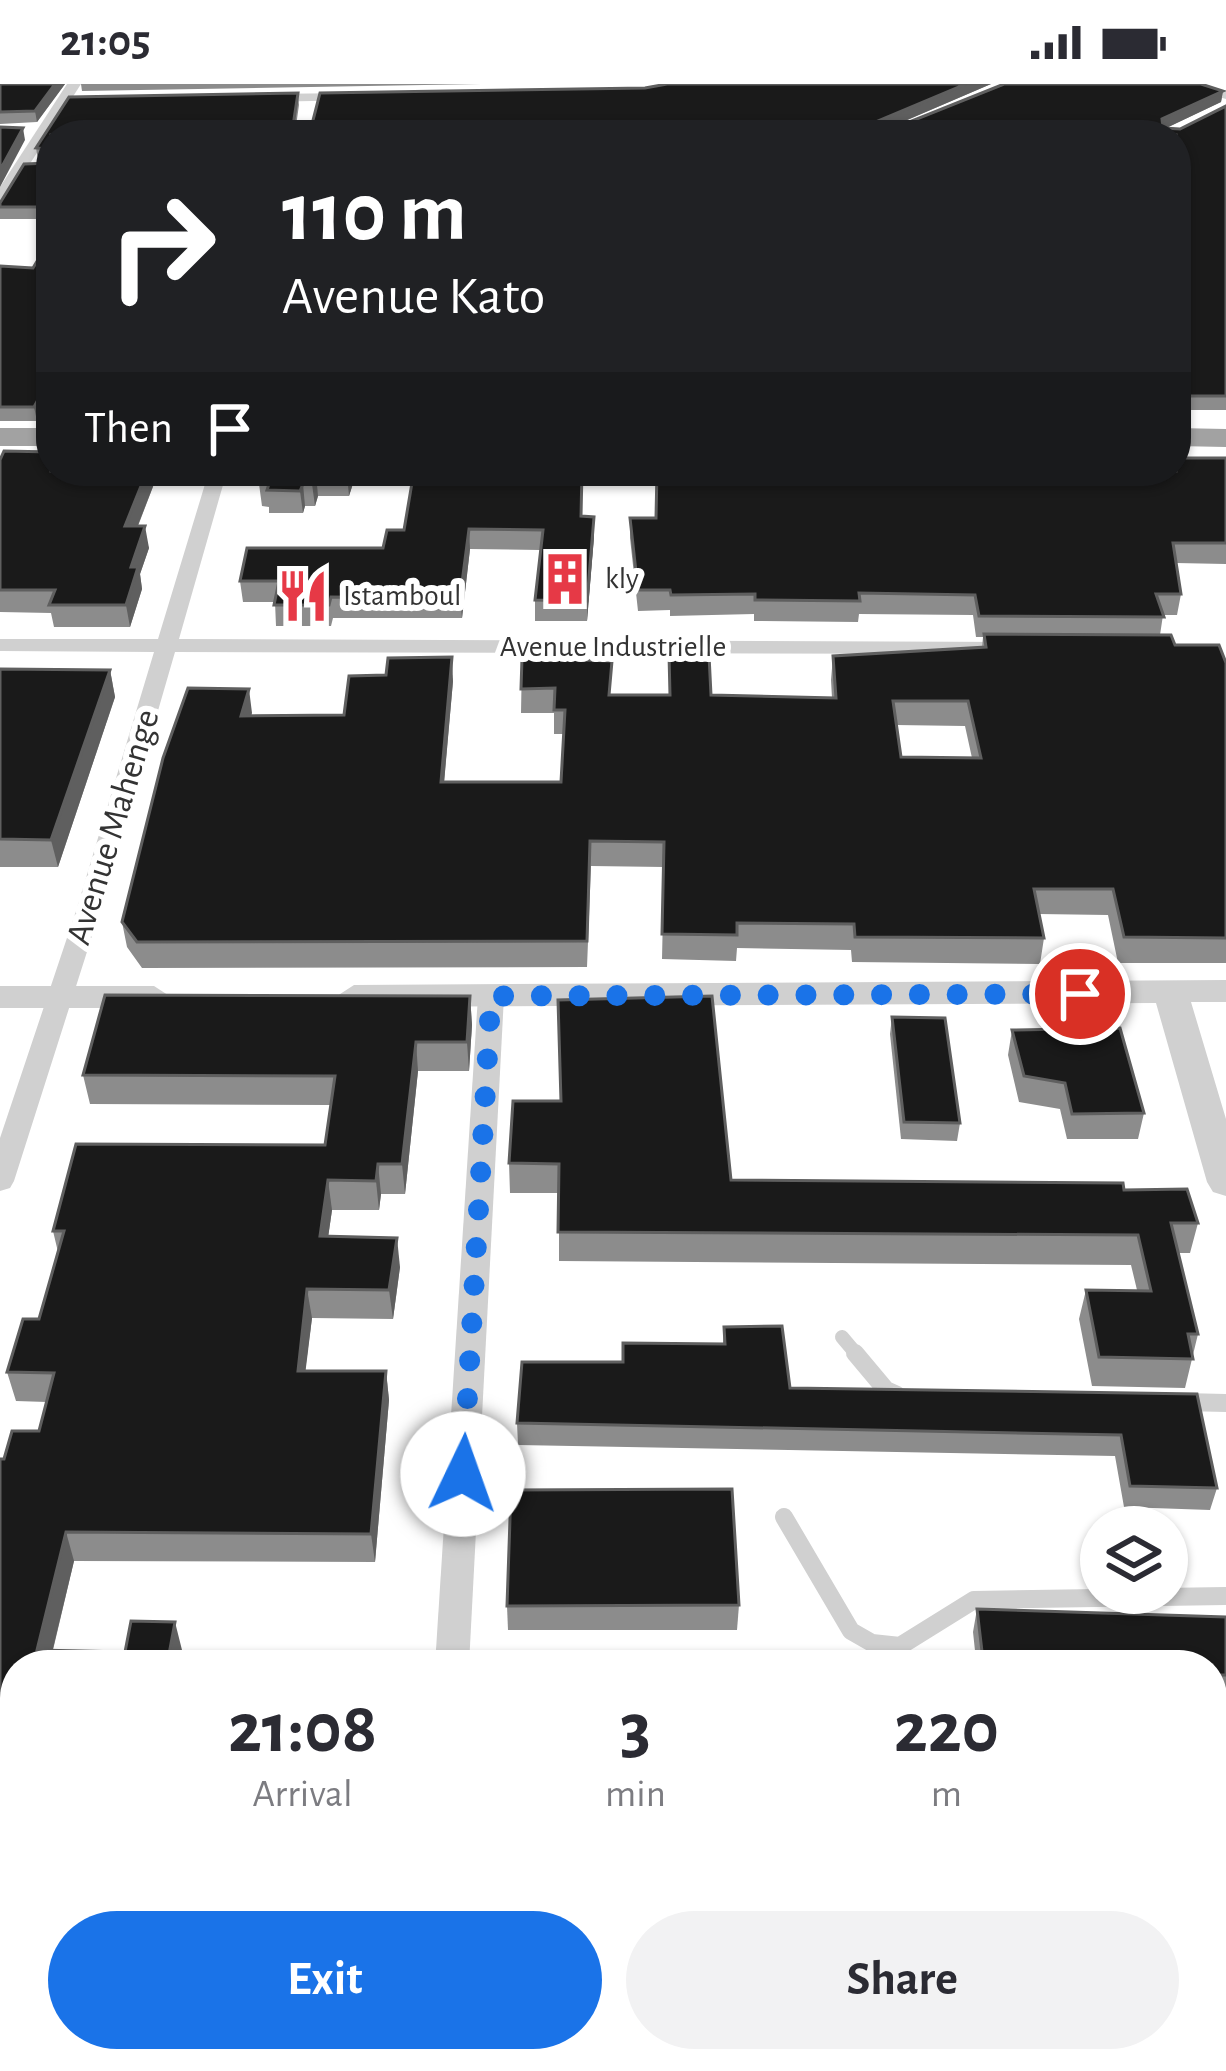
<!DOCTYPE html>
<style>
:root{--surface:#fff;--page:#f2f2f3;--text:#2b2b33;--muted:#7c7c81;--accent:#1a73e8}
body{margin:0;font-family:"Alegreya Sans",sans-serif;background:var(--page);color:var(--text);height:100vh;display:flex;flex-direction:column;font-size:45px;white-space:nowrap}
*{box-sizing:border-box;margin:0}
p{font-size:39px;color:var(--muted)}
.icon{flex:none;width:66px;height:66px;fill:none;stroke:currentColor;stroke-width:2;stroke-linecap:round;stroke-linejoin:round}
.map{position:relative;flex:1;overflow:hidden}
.side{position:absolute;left:0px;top:1566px;width:1227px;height:423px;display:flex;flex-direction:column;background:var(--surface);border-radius:48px 48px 0 0;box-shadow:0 3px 9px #0004}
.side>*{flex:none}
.hud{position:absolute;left:36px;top:36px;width:1155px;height:366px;border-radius:48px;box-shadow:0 3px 9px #0004;background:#202124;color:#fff;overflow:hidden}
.controls{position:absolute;left:1080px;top:1422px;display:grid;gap:24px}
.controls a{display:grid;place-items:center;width:108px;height:108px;border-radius:50%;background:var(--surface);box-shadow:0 3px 9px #0004;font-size:60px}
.pin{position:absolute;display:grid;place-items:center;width:102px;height:102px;color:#fff;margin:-51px;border:6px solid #fff;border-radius:50%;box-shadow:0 3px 12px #0007}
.me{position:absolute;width:132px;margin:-66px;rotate:3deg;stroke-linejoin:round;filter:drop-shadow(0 0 9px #0008)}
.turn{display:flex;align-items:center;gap:42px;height:252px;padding:0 48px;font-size:54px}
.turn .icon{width:156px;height:156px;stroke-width:2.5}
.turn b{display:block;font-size:84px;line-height:102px}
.then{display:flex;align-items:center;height:114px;padding:0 48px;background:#0003;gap:24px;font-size:45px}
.eta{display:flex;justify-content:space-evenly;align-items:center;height:204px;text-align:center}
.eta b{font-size:72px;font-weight:600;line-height:84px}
.action{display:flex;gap:24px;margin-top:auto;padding:24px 48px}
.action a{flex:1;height:138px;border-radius:72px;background:var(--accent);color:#fff;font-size:48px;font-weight:600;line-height:138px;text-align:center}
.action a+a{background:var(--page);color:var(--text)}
.status{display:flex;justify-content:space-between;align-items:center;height:84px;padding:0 60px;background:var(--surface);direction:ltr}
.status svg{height:33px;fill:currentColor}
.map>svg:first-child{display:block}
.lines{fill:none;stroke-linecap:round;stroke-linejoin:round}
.service-far1{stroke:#d0d0d0;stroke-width:14}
.service{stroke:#d0d0d0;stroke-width:18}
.minor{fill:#d0d0d0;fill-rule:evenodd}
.tertiary{fill:#d0d0d0;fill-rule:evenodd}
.trunk{fill:#a2a2a2;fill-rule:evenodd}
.wall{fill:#8c8c8c;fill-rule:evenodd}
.shaded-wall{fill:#5f5f5f}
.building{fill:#1a1a1a;stroke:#5f5f5f;stroke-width:3;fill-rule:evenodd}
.route{stroke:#1a73e8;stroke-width:21;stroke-dasharray:0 37.8}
.labels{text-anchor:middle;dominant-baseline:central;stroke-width:12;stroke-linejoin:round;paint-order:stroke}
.far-poi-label{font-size:30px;fill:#333;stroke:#fff;text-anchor:start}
.far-street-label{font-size:30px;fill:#333;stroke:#fff}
.street-label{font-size:36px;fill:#333;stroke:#fff}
</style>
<div class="status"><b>21:05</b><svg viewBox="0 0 49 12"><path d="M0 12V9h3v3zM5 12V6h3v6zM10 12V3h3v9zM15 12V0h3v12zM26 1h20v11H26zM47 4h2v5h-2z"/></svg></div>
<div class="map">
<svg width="1226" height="1987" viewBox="0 0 1226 1987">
<rect width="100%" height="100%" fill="#fff"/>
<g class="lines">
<!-- service-far1 -->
<polyline class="service-far1" points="842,1253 858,1272"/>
<!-- service -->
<g class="service">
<polyline points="855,1269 886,1306 897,1311"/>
<polyline points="1183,1318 1226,1319"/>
<polyline points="784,1433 851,1547 872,1559 900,1562 974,1516 1226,1512"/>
</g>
<!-- minor -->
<g class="minor">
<polygon points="67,0 81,0 8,114 0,119 0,103"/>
<polygon points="1181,0 1226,7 1226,15 1183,3"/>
<polygon points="356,9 361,16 263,18 256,14 263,10"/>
<polygon points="209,387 227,387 179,555 1016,558 1027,564 1016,570 175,568 100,827 14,1097 10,1104 0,1107 0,1054 76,827 154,568 0,567 0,555 158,555"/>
<polygon points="491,904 504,912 469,1581 435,1581 478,912"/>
<polygon points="409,1974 449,1974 448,1987 408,1987"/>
</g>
<!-- tertiary -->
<g class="tertiary">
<polygon points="1226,896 1226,918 1191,918 1226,1035 1226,1112 1213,1108 1207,1098 1156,919 354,923 337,912 354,901"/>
<polygon points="0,902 154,902 171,913 154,924 0,924"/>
</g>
<!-- trunk -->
<g class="trunk">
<rect x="0" y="344" width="51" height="18"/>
<polygon points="1176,344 1226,345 1226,363 1176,362"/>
</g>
</g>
<!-- wall -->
<g class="wall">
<polygon points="0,0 65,0 37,38 0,40"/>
<polygon points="81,0 481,0 82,7"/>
<polygon points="667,0 991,0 891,43 897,43 1004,0 1201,0 1223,7 1221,18 1166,44 1180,45 1226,22 1226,326 1176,326 1176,51 51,51 51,77 38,76 36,64 69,13 298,9 299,21 296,42 311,44 320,9 645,4"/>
<polygon points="51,79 51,135 0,135 0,119"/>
<polygon points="51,154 51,310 37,337 0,337 0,182 33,184"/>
<path d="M1226,374v106l-50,-1 5,31 -4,21h-14l-3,20 15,10 51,18v300h-108l-10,-48 -69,-1 5,24 -4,26 -188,-2 -1,-12 -114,-2 -1,13 -74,-2 2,-92 -73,-1 -4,101 -445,1 -15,-21 -5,-25 130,-209 -1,3 93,-1 109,-34 -9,101h117l3,-48h-10v-21h-33l1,-55 89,37h58v-41l42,41 121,3 -1,-18 2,-24 149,-8 1,-11h-7l-3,-22 -114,-1 -1,8 -104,-1v-7l-84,2v-6l-32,1 -8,-73v-20h26zM896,641l69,1 7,32 -71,-1z"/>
<polygon points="0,376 159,387 138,442 149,464 140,490 142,505 130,543 54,543 51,529 0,528"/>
<polygon points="264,387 357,387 349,412 318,412 315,422 305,422 303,429 269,429 269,423 262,422 259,400"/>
<polygon points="582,432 594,453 587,537 535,537 535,516 540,466 470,465 462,534 333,534 331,542 276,542 275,518 243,518 240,497 383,464 404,446"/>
<polygon points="0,585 110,586 115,613 58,783 0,783"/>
<polygon points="470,912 472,941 469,987 418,987 405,1110 381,1110 379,1126 332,1126 328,1153 400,1183 393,1235 312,1234 305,1287 386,1287 389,1316 375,1478 74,1477 53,1566 182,1566 15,1581 15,1733 0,1733 0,1375 4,1375 39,1347 47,1318 16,1317 7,1288 39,1235 58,1168 53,1147 325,1061 331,1021 90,1020 83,991"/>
<polygon points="892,933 960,1039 957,1057 901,1055 890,950"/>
<polygon points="1012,946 1144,1029 1138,1055 1067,1055 1060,1025 1019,1018 1008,971"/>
<polygon points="561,1017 731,1096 1124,1106 1198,1139 1190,1169 1178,1169 1198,1250 1185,1304 1092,1302 1079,1235 1086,1206 1137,1206 1131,1181 559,1177 559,1109 510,1109 509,1079"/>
<polygon points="724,1243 790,1304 1197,1310 1217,1404 1210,1426 1124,1423 1115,1372 518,1361 517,1339 623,1278 723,1260"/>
<polygon points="739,1521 737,1546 508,1546 507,1522"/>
<polygon points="977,1525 1226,1533 1226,1614 1212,1613 1212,1581 892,1581 893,1575 976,1576 973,1548"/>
<rect x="1212" y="1648" width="14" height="150"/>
<rect x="1212" y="1844" width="14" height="105"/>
<rect x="0" y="1857" width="15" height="108"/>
</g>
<!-- shaded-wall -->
<g class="shaded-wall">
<polygon points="55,0 65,0 37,38 35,27"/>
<polygon points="966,0 991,0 872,51 871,40"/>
<polygon points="1223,7 1221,18 1160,47 1162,35"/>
<polygon points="23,44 25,56 0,103 0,86"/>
<polygon points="51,292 51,310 37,337 34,323"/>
<polygon points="147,387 159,387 129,464 125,442"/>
<polygon points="348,387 357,387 349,412 347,390"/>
<polygon points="316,389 318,412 315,422 312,400"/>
<polygon points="303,400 305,422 303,429 300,407"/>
<polygon points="594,433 594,453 587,537 587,517"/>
<polygon points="145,442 149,464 140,490 142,505 130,543 126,521 131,483"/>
<polygon points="469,445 470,465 462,534 460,514"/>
<polygon points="452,573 453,597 442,722 441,698"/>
<polygon points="110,586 115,613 58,783 51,756"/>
<polygon points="249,605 252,629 244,657 241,632"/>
<polygon points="470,912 472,941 469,987 467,958"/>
<polygon points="416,958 418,987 405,1110 402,1080"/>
<polygon points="378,1080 381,1110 379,1126 376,1097"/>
<polygon points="328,1096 332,1126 324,1182 320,1152"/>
<polygon points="397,1154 400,1183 393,1235 389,1206"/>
<polygon points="307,1205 312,1234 302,1316 298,1287"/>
<polygon points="386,1287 389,1316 375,1478 371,1450"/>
<polygon points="66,1448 74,1477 49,1581 37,1566"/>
<polygon points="175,1538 182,1566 180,1581 167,1581"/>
</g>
<!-- building -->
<g class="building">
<polygon points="0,0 55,0 35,27 0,28"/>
<polygon points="667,0 966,0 871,40 897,43 1004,0 1201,0 1223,7 1162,35 1163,44 1180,45 1226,22 1226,312 1176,312 1176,51 51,51 51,65 36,64 69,13 298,9 293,42 311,44 320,9 645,4"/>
<polygon points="0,43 23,44 0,86"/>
<polygon points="51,79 51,123 0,123 0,119 24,80"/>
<polygon points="51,154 51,292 34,323 0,323 0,182 33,184"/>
<polygon points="4,367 51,368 51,387 147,387 125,442 145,442 131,483 138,483 126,521 49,521 55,506 0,506 0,376"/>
<polygon points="1176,374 1226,374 1226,459 1173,459 1181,510 1156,510 1164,533 979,532 975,511 859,509 860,517 755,516 755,510 671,511 670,506 638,506 630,434 656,434 657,387 1176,387"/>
<polygon points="264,387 348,387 347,390 316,389 312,400 303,400 300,407 267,406 269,400 259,400"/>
<polygon points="414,387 582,387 581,432 594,433 587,517 535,516 543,446 469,445 460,514 331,513 329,521 274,521 279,497 240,497 247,464 383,464 387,446 404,446"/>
<path d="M984,550l187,1 4,10h44l7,18v275l-102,-1 -11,-48h-79l10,49 -189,-1 -1,-13 -117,-1v12l-75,-1 2,-92 -74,-1 -3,100 -450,1 -15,-20 41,-164 25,-70 61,1 -8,27 103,-1 5,-39 37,-1 2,-17 64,-1 -11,125h120l4,-72h-11l1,-22 -34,1 1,-31 90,3 -3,34h61l-1,-41 40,1 2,40 125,3 -3,-42 153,-9zM893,617h75l13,57 -80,-1z"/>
<polygon points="0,585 110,586 51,756 0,755"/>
<polygon points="105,911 470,912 467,958 416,958 402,1080 378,1080 376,1097 328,1096 320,1152 397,1154 389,1206 307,1205 298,1287 386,1287 371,1450 66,1448 37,1566 125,1568 131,1537 175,1538 167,1581 15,1581 15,1706 0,1706 0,1375 4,1375 12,1347 39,1347 54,1289 7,1288 23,1235 39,1235 64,1147 53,1147 76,1060 325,1061 335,992 83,991"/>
<polygon points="712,912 731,1096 1123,1099 1124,1106 1187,1105 1198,1139 1171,1139 1198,1250 1188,1250 1193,1275 1099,1273 1086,1206 1151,1207 1138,1151 558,1148 559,1080 509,1079 513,1017 561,1017 558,916"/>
<polygon points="892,933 945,934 960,1039 904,1038"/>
<polygon points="1120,944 1144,1029 1072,1030 1065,999 1024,992 1012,946"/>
<polygon points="782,1242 790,1304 1197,1310 1217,1404 1130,1402 1121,1351 517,1339 522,1278 623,1278 623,1259 725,1260 724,1243"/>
<polygon points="732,1405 739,1521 507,1522 511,1406"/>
<polygon points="977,1525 1226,1533 1226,1591 1212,1591 1212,1581 893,1581 893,1575 983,1576"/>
<polygon points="1212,1648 1226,1648 1226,1775 1213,1774 1212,1771"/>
<rect x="1212" y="1844" width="14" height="81"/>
<rect x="0" y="1857" width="15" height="83"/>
<polygon points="499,1974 899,1974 900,1987 499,1987"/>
</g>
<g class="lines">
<!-- route -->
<polyline class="route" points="463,1390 491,912 1080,910"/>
</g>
<!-- icons -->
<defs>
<g id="building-bare" transform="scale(4.14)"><path d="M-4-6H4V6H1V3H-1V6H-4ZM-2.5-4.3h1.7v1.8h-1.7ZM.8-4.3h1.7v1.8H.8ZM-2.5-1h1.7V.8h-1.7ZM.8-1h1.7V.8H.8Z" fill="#e63946" stroke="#fff" stroke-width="2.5" paint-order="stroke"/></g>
<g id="restaurant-bare" transform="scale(4.14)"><path d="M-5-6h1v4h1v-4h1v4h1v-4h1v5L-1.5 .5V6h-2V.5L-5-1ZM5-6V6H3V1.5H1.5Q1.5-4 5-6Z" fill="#e63946" stroke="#fff" stroke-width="2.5" paint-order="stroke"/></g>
</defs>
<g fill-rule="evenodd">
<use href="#building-bare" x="565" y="495"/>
<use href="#restaurant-bare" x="303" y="512"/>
</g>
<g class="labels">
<!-- far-poi labels -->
<g class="far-poi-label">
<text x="605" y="495">kly</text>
<text x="343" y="512">Istamboul</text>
</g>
<!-- far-street labels -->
<g class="far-street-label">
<text x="613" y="563">Avenue Industrielle</text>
</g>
<!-- street labels -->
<g class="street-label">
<text transform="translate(113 743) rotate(-73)">Avenue Mahenge</text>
</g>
</g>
</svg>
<div class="controls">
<a><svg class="icon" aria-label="layers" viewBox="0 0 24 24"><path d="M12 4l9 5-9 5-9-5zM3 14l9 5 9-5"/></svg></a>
</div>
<div class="pin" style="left:1080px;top:910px;background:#d93025"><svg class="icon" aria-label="arrive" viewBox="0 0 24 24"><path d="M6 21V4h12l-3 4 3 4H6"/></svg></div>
<svg class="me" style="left:463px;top:1390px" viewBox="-20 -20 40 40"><circle r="19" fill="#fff"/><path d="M0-13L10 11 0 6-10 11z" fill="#1a73e8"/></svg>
<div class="hud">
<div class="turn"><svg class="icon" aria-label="right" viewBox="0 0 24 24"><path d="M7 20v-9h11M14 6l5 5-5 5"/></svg><div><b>110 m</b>Avenue Kato</div></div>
<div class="then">Then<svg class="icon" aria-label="arrive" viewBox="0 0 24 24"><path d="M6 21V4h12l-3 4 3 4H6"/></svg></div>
</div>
<section class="side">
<div class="eta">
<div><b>21:08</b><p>Arrival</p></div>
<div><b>3</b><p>min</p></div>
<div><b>220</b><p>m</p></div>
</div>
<div class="action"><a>Exit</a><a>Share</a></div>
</section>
</div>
